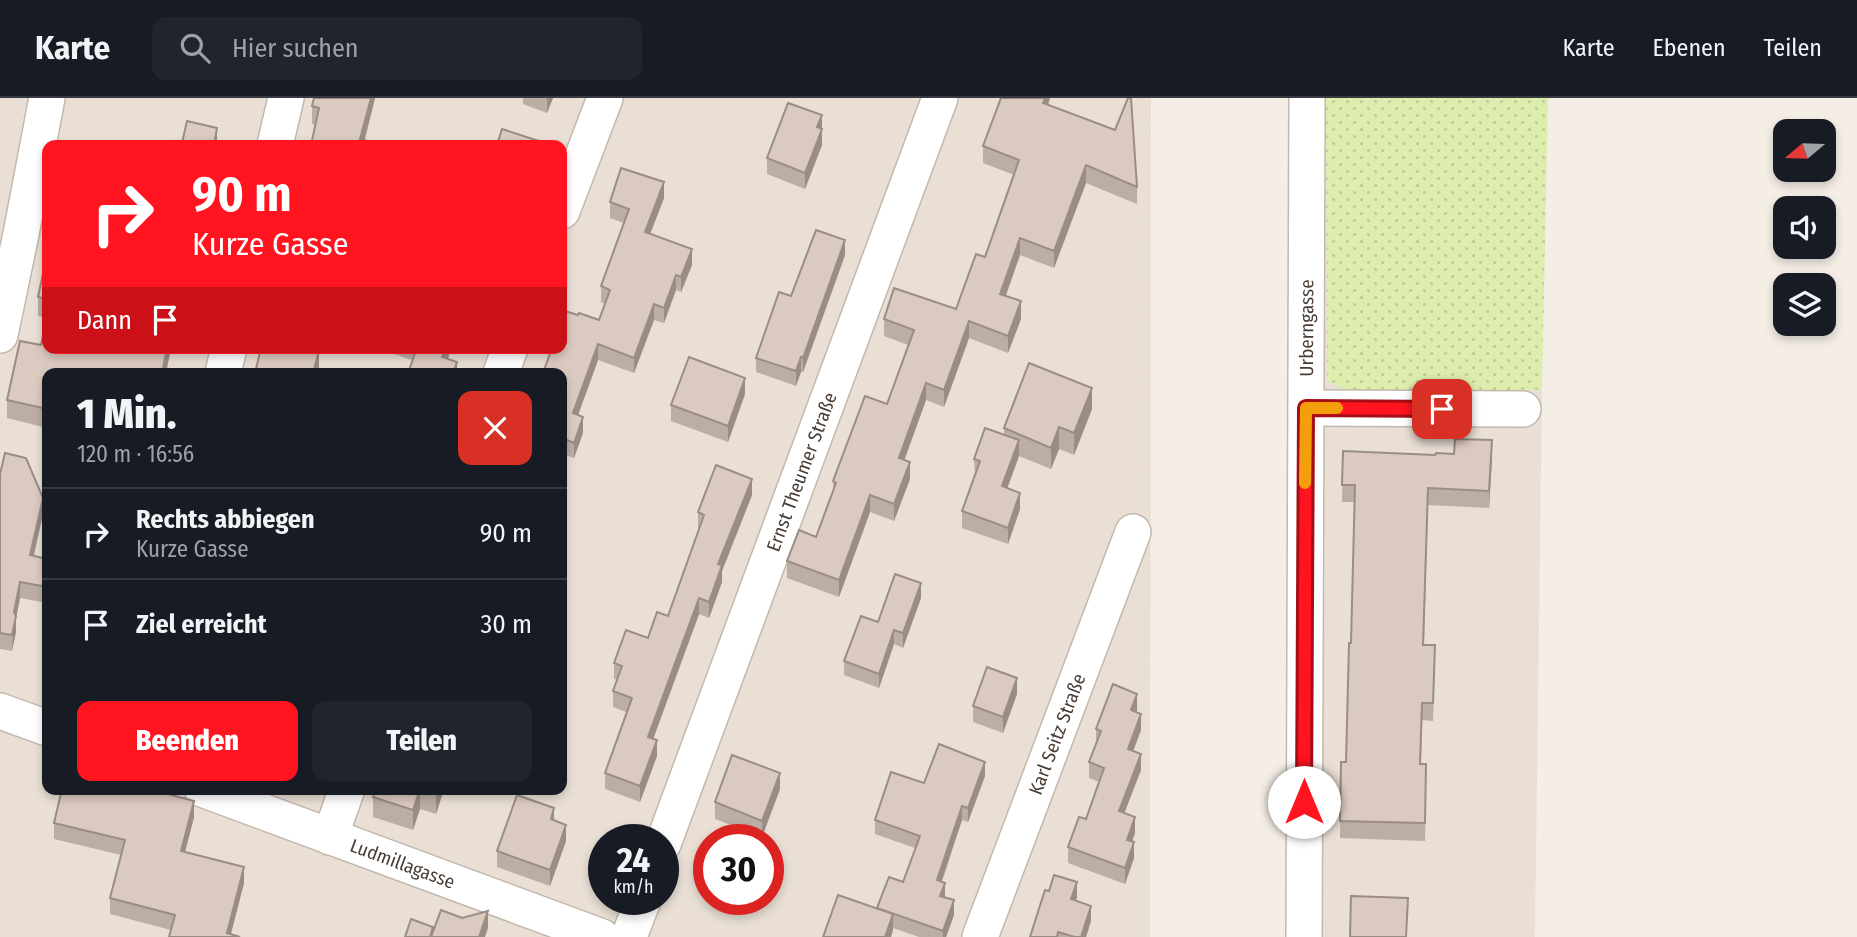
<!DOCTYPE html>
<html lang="de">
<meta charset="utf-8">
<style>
:root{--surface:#171b24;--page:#20242c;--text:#f1f3f6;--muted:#9ea1a6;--line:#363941;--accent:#ff141f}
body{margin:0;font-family:"Fira Sans Condensed",sans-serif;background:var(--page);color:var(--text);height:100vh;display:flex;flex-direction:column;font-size:26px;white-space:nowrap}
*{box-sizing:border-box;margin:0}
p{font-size:23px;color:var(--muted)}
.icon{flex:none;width:38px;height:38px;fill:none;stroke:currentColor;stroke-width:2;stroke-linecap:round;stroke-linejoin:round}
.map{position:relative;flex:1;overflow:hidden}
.details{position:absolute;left:42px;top:270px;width:525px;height:427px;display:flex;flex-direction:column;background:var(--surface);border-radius:14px;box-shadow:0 4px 10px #0003}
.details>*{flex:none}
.top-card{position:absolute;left:42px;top:42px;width:525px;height:214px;border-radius:14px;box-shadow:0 4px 10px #0003;background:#ff141f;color:#fff;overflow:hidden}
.needle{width:46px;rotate:251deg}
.tools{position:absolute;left:1773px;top:21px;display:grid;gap:14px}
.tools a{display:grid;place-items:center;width:63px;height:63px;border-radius:14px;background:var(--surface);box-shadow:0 4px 10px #0003;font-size:35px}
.speed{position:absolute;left:588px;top:726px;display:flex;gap:14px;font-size:35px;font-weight:700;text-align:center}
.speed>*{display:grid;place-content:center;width:91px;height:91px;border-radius:50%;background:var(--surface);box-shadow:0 4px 10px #0003;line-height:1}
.speed small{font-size:18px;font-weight:400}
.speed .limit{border:10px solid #d22;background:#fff;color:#111}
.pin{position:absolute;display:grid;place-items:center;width:60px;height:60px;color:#fff;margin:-30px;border-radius:14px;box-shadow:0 4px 10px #0006}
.me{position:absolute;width:77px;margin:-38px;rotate:0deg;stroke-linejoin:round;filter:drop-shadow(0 0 5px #0008)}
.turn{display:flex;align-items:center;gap:24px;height:147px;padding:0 35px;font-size:32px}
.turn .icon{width:91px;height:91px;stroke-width:2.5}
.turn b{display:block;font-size:49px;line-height:60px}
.then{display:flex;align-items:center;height:66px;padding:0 35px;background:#0003;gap:14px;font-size:26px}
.round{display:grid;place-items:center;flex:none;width:74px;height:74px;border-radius:14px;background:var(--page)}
.overview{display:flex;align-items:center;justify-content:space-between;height:119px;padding:0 35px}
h1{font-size:42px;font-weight:800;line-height:52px}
.primary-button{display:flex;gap:14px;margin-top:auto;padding:14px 35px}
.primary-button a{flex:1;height:80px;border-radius:14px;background:var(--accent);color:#fff;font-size:28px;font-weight:800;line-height:80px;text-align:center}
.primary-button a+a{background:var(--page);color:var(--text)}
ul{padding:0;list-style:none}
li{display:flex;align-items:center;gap:21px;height:91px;padding:0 35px;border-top:2px solid var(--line)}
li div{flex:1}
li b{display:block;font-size:26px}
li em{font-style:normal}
header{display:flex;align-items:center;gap:42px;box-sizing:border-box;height:98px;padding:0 35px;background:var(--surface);border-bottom:2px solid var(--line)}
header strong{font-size:33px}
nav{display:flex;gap:38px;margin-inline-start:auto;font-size:24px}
.search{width:490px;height:63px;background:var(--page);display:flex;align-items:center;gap:18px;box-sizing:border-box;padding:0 24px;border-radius:14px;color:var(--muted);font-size:26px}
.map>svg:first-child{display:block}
.residential{fill:#e9dfd5;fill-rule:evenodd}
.grass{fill:url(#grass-dots)}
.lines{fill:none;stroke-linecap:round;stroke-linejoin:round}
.street-casing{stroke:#c4b7ac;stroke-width:38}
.street{stroke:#fff;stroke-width:35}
.wall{fill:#bcaea4}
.shaded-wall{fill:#998d86}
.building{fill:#dbcabf;stroke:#998d86;stroke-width:2}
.route-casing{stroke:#a60d14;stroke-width:18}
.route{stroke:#ff141f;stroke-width:12}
.slow{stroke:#f59e0b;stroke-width:12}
.labels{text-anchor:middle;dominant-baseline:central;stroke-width:6;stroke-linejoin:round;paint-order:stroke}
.street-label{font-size:19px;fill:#493d35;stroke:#fff}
</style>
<header>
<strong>Karte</strong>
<div class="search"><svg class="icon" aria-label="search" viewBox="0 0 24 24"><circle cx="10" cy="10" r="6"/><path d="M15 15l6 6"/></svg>Hier suchen</div>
<nav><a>Karte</a><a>Ebenen</a><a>Teilen</a></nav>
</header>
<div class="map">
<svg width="1857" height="839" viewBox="0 0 1857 839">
<defs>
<pattern id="grass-dots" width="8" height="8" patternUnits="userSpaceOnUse" patternTransform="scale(1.75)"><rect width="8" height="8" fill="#dcedad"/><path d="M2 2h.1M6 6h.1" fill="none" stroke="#becc95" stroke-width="1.8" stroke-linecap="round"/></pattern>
</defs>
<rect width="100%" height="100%" fill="#f5eee7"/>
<!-- residential -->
<g class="residential">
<path d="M0,0h1151l-1,839h-1150zM47,47h515v203h-515zM47,275h515v416h-515zM604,742h59v60h-59zM709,742h59v60h-59z"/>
<polygon points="1292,0 1326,0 1327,283 1347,293 1542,292 1535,839 1288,839"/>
</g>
<!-- grass -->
<polygon class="grass" points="1326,0 1548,0 1542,292 1347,293 1327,283"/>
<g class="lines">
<!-- street casing -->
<g class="street-casing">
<g id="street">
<polyline points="275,47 286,0"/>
<polyline points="562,113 605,0"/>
<polyline points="0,237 21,136 47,0"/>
<polyline points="223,275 229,250"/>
<polyline points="501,275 510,250"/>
<polyline points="1306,310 1523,311"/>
<polyline points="0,613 47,630"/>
<path id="s1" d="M202,691l400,148"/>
<polyline points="330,739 347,691"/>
<path id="s2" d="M663,746l277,-746"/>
<polyline points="629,839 643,802"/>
<path id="s3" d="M980,839l153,-405"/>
<path id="s4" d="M1304,839l3,-839"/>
</g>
</g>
<!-- street -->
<use href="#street" class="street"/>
</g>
<!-- wall -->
<g class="wall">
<polygon points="375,0 365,42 371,47 312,26 312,8"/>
<polygon points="523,0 553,0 547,15 523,6"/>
<polygon points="1001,0 1050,0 1048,7 1137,89 1137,106 1086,85 1054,170 1020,157 1006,198 1021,221 1008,255 969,240 944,309 926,302 904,362 910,381 894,423 870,414 839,499 787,480 787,463 816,439 833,394 833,383 887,306 908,247 884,238 884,221 956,211 985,159 1014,77 983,65 983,48"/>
<polygon points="822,17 822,47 805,91 767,76 767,60"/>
<polygon points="664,100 650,136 692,167 681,194 676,192 664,225 654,222 634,275 598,262 578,317 583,335 574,360 565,357 562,366 562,275 578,217 599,222 605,206 601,204 601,188 624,125 610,120 610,104"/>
<polygon points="47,156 47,250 171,250 166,275 47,275 47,330 7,320 7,302 41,247 47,220 38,218 38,199"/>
<polygon points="845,157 803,274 801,274 796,288 756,274 756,260 791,198"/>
<polygon points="391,250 449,250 449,257 448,261 457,275 412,262 391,255"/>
<polygon points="745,296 728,344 671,323 671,307"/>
<polygon points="1092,311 1074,357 1059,351 1051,371 1019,358 1007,390 1020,411 1008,446 962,430 962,413 975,378 974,361 1004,336 1004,330"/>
<polygon points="1343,353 1492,360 1489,410 1428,407 1424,547 1435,565 1433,623 1422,622 1421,666 1426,684 1425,743 1340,740 1341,664 1346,664 1351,545 1355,404 1342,404"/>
<polygon points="0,376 43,416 34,458 47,461 47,505 20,500 16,520 16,534 12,553 0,551"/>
<polygon points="752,397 722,473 722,484 709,520 699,516 653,641 657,658 640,704 605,691 605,675 626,614 613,609 613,593 617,582 614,581 614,565 648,540 668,518 699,431 698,430 698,414"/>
<polygon points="921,500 903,550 894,546 879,590 844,577 844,563 878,524"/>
<polygon points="1017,596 1003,635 973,624 973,608"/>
<polygon points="1137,612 1137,614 1141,632 1133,653 1141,672 1124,715 1135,735 1132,743 1134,760 1125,786 1068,765 1068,749 1086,721 1099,684 1089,680 1089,664 1096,647 1096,631"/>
<polygon points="985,678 968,724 962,722 942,784 945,799 954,817 946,839 919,839 893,830 891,839 823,839 877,811 903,784 915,750 875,736 875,722 924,685"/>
<polygon points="376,691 444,691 436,716 420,711 413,732 373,719 373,699"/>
<polygon points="491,691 508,691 507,696"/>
<polygon points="780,691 762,739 715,721 715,704"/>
<polygon points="194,719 185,754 244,785 231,836 171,832 110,816 110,800 121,757 54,741 54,725"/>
<polygon points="554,723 566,743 550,788 497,769 497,753"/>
<polygon points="1077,799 1076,803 1091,823 1086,839 1030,839"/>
</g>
<!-- shaded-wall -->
<g class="shaded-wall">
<polygon points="371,0 375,0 363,47 360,41"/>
<polygon points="547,0 553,0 547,15"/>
<polygon points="1045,0 1050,0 1043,22 1043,5"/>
<polygon points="822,17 822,47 805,91 805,75 817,29"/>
<polygon points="217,30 217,47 214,47"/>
<polygon points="1086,67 1086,85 1054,170 1054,153"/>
<polygon points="664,84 664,100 645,149 645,134"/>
<polygon points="1020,140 1020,157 1000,213 1000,196"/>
<polygon points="845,142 845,157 803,274 803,260"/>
<polygon points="692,151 692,167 681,194 681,179"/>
<polygon points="676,177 676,192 664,225 664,210"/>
<polygon points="1021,203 1021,221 1008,255 1008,238"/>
<polygon points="654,206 654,222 634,275 634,260"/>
<polygon points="969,223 969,240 944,309 944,292"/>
<polygon points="598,246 598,262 573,331 573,315"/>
<polygon points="167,250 171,250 166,275 162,275"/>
<polygon points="446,250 449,250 449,257 442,275 442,259"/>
<polygon points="319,253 319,269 317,275 313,275"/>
<polygon points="801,259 801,274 796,288 796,273"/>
<polygon points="457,264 457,275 453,275"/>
<polygon points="745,280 745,296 728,344 728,328"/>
<polygon points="926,285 926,302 899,377 899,360"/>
<polygon points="1092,290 1092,311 1074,357 1074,335"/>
<polygon points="583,319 583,335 574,360 574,345"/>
<polygon points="1059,329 1059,351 1051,371 1051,350"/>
<polygon points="565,341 565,357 562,366 562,350"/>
<polygon points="1019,342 1019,358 1002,405 1002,388"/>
<polygon points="1492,342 1492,360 1489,410 1489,393"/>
<polygon points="910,364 910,381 894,423 894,406"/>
<polygon points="752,381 752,397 722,473 722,484 709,520 709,504 718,466"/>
<polygon points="1020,395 1020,411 1008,446 1008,430"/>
<polygon points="870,397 870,414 839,499 839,482"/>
<polygon points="43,400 43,416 30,473 30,457"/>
<polygon points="20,484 20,500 16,520 16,534 12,553 14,514"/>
<polygon points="921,485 921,500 903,550 903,535"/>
<polygon points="699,500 699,516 648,655 648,639"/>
<polygon points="894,532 894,546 879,590 879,576"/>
<polygon points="1017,580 1017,596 1003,635 1003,619"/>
<polygon points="1137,596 1137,612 1131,628 1131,612"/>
<polygon points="1141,616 1141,632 1128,667 1128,651"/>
<polygon points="657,642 657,658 640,704 640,688"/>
<polygon points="1141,656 1141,672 1119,729 1119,713"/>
<polygon points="985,664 985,678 968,724 968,710"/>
<polygon points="780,675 780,691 762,739 762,723"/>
<polygon points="420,691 420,711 413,732 413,712"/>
<polygon points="438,691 444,691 436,716 436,696"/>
<polygon points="194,703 194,719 181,769 181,753"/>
<polygon points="962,708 962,722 937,796 937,782"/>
<polygon points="554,710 554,726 551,721"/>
<polygon points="1135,719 1135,735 1127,758 1127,742"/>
<polygon points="566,727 566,743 550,788 550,772"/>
<polygon points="1134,744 1134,760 1125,786 1125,770"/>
<polygon points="244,769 244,785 230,839 227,835"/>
<polygon points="1077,784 1077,799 1071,816 1071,801"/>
<polygon points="945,785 945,799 940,798"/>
<polygon points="954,802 954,817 946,839 943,839 943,833"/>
<polygon points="1091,808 1091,823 1086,839 1081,839"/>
<polygon points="488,813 488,830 485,839 479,839"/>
<polygon points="893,816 893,832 891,839 885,839"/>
</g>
<!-- building -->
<g class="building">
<polygon points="314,0 371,0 360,41 371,44 370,47 311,47 319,10 312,8"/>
<polygon points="1001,0 1045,0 1043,5 1115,32 1128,0 1131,0 1137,89 1086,67 1054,153 1020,140 1000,196 1021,203 1008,238 969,223 944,292 926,285 899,360 910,364 894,406 870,397 839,482 787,463 799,432 816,439 836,385 833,383 865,298 887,306 914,232 884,221 894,190 956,211 976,156 985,159 1019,62 983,48"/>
<polygon points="788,5 822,17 817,29 822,31 805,75 767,60"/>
<polygon points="187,23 217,30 214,47 173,47 174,43 182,45"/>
<polygon points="502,31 545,45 545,47 497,47"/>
<polygon points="621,70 664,84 645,134 692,151 681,179 676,177 664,210 654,206 634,260 598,246 573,315 583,319 574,345 565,341 562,350 562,275 543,275 552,250 562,250 562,223 565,213 578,217 579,215 599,222 610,192 601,188 629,111 610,104"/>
<polygon points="816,132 845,142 803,260 801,259 796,273 756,260 779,194 791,198"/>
<polygon points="47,156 47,201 38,199"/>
<polygon points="47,218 47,250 167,250 162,275 47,275 47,311 7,302 20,243 41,247"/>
<polygon points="261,250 309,250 319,253 313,275 255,275"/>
<polygon points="417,250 446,250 442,259 457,264 453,275 408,275"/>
<polygon points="689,259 745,280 728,328 671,307"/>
<polygon points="1029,265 1092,290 1074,335 1059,329 1051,350 1004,330"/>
<polygon points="985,330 1019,342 1002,388 1020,395 1008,430 962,413 980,363 974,361"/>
<polygon points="1455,341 1492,342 1489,393 1428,390 1423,547 1435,547 1433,605 1422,605 1420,666 1426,666 1425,725 1340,723 1341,664 1346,664 1349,545 1351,545 1355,387 1342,387 1343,353 1435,357 1436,355 1454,356"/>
<polygon points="5,355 26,360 43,400 30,457 47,461 47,489 20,484 14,514 16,518 12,537 0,535 0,376"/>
<polygon points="716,367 752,381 718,466 722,467 709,504 699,500 648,639 657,642 640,688 605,675 632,600 613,593 622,568 614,565 626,532 648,540 657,514 668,518 704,417 698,414"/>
<polygon points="895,476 921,485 903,535 894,532 879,576 844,563 861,518 878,524"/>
<polygon points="987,569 1017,580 1003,619 973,608"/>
<polygon points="1113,586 1137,596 1131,612 1141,616 1128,651 1141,656 1119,713 1135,719 1127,742 1134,744 1125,770 1068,749 1079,719 1086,721 1104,670 1089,664 1101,633 1096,631"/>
<polygon points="939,646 985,664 968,710 962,708 937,782 945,785 940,798 954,802 943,833 877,810 889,779 903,784 920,738 875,722 891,674 924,685"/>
<polygon points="732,657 780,675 762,723 715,704"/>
<polygon points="62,691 149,691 194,703 181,753 244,769 227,835 240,839 169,839 175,817 110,800 125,742 54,725"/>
<polygon points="376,691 420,691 413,712 373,699"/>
<polygon points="421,691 438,691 436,696"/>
<polygon points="517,697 554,710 551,721 566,727 550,772 497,753"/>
<polygon points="1054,777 1077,784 1071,801 1091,808 1081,839 1075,839 1058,834 1057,839 1030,839 1045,792 1049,793"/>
<polygon points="838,797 893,816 885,839 823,839"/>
<polygon points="1351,798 1408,800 1406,839 1350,839"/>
<polygon points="441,812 462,820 488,813 479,839 431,839"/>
<polygon points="411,821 433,829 430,839 405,839"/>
</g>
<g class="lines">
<!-- route casing -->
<g class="route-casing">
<polyline id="route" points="1304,704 1306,310 1442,311"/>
</g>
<!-- route -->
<use href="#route" class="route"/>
<!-- slow -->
<polyline class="slow" points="1305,385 1306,310 1337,310"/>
</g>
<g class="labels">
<!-- street labels -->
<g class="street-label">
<text stroke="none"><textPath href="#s4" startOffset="609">Urberngasse</textPath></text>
<text stroke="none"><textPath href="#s2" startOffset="397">Ernst Theumer Straße</textPath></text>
<text stroke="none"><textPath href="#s3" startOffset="217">Karl Seitz Straße</textPath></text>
<text stroke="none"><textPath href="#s1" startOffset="214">Ludmillagasse</textPath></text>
</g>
</g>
</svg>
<div class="tools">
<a><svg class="needle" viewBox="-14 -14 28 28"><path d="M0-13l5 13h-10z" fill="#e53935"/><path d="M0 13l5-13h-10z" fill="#9ea1a6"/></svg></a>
<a><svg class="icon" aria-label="sound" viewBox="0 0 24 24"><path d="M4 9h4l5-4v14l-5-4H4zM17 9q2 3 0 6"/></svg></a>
<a><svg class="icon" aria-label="layers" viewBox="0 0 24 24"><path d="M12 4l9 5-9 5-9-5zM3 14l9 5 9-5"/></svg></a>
</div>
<div class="speed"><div>24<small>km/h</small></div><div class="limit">30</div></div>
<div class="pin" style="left:1442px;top:311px;background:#d93025"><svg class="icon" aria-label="arrive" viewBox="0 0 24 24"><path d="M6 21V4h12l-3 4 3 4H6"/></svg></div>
<svg class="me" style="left:1304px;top:704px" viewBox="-20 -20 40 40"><circle r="19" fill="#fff"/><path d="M0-13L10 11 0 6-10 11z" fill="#ff141f"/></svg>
<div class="top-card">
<div class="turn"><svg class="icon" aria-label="right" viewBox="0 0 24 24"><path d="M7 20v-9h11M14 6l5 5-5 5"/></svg><div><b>90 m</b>Kurze Gasse</div></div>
<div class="then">Dann<svg class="icon" aria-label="arrive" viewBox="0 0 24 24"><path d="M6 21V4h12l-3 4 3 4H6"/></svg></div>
</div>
<section class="details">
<div class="overview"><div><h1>1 Min.</h1><p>120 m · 16:56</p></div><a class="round" style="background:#d93025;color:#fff"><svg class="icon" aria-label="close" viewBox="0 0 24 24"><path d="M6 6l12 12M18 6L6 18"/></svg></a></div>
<ul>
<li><svg class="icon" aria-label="right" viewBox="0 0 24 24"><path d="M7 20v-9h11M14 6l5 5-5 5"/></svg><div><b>Rechts abbiegen</b><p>Kurze Gasse</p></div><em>90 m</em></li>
<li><svg class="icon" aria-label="arrive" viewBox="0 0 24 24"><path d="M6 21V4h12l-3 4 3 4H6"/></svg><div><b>Ziel erreicht</b></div><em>30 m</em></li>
</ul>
<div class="primary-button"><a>Beenden</a><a>Teilen</a></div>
</section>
</div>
